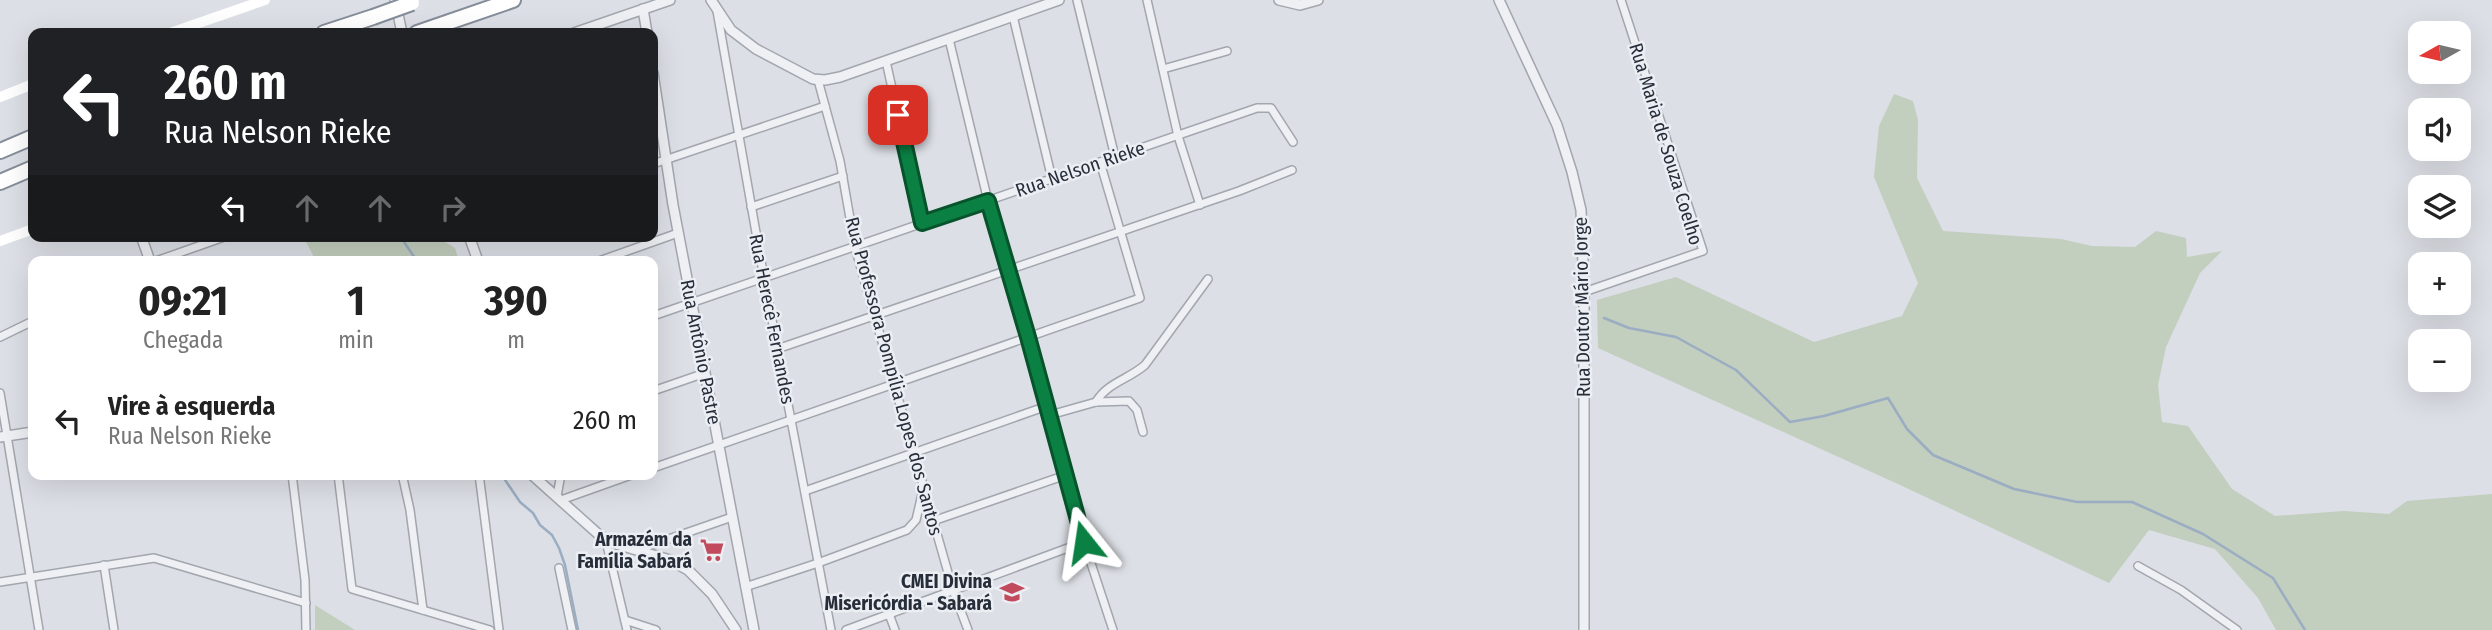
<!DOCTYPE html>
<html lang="pt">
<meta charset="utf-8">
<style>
:root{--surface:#fff;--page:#f2f2f2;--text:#222;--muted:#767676}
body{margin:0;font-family:"Fira Sans Condensed",sans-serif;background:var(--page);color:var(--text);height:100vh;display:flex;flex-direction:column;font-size:26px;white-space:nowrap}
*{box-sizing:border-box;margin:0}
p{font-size:23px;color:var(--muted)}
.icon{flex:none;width:38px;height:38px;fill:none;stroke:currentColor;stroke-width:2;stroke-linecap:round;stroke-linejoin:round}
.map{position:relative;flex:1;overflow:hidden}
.drawer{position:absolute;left:28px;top:256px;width:630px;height:224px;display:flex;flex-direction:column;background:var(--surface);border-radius:14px;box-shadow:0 7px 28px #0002}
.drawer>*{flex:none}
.guide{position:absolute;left:28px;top:28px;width:630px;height:214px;border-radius:14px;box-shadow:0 7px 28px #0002;background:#202124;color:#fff;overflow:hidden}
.needle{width:46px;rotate:262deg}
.buttons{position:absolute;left:2408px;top:21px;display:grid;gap:14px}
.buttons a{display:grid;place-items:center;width:63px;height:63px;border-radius:14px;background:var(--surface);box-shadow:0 7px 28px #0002;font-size:35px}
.pin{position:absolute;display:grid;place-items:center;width:60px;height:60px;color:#fff;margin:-30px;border-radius:14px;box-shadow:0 4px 10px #0006}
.me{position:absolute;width:77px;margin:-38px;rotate:345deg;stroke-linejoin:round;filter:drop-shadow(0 0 5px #0008)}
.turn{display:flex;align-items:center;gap:24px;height:147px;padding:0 21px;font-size:32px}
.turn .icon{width:91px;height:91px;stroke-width:2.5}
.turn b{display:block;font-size:49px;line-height:60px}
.lanes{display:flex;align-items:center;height:66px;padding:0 21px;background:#0003;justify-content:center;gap:35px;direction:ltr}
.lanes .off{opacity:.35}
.eta{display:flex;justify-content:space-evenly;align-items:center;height:119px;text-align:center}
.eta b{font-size:42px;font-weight:700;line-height:49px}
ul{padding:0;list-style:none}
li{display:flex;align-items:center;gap:21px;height:91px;padding:0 21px}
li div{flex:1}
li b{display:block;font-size:26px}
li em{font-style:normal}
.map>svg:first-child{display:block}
.green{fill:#c2cebe}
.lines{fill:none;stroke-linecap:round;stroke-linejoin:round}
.stream{stroke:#9aadc2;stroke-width:2.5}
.minor-casing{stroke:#a2a6ae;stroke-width:10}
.tertiary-casing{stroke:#a2a6ae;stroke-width:12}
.motorway-casing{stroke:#858d9a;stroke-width:18}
.minor{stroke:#eef0f4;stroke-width:7}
.tertiary{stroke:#eef0f4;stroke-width:9}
.secondary{stroke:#fff;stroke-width:10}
.motorway{stroke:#fff;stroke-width:14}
.motorway-bridge-casing{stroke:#858d9a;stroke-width:18;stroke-linecap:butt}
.motorway-bridge{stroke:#fff;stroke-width:14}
.route-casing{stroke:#07532c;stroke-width:18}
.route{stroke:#0b8043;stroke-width:12}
.labels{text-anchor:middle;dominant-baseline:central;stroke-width:5;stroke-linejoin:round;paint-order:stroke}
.street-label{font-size:19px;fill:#272e3a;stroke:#ebeef3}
.poi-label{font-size:19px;font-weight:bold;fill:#272e3a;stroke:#ebeef3;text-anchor:end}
</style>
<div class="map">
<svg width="2492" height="630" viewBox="0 0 2492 630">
<rect width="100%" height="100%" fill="#dcdfe5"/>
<!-- green -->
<g class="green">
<polygon points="1894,94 1913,101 1918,120 1917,178 1943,231 2061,239 2092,246 2135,247 2156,231 2186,238 2187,257 2222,251 2200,273 2166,347 2158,385 2162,422 2188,426 2232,489 2275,516 2344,511 2389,514 2407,501 2492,494 2492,630 2276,630 2258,598 2215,549 2149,530 2109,583 1898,484 1598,348 1597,300 1676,277 1814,342 1902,316 1918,283 1874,177 1879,126"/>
<polygon points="303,236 435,236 455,248 459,261 316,261"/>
<polygon points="315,605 355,630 315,630"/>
</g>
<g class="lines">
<!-- stream -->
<g class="stream">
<polyline points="400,236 417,261"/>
<polyline points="1604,318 1629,328 1676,337 1736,370 1790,422 1824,416 1888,398 1907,429 1933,455 2014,489 2077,502 2132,502 2203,534 2273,578 2305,630"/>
<polyline points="501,474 520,502 533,513 540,525 552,535 559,548 565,565 578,630"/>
</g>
<!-- minor casing -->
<g class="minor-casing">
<g id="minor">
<polyline points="1077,0 1115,157"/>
<polyline points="1147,0 1178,136 1200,205"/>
<polyline points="717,11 764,278 831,630"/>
<polyline points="1013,16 1052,179"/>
<polyline points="949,39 988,201 1028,337 1084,542 1113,630"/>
<polyline points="886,61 922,224"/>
<polyline points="1163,69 1227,51"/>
<polyline points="818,80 840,161 855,247 953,590 968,630"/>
<polyline points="653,164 825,106"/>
<polyline points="751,207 843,176"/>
<polyline points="156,261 227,236"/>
<polyline points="599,261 678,233"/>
<polyline points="1584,292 1703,251 1621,0"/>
<polyline points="653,316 1257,108 1271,108 1293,142"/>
<polyline points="0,337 33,321"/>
<polyline points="777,349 1239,191 1292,170"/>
<polyline points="653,391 705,373"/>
<polyline points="0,393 39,630"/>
<path d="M1096,402c11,-19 33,-23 49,-37l63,-86"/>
<polyline points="1050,415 1096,402 1129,401 1137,410 1143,432"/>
<polyline points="653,468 1140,298 1100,162"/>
<polyline points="292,474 305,580 306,630"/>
<polyline points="338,474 352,589 490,630"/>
<polyline points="402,474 410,510 423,610"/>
<polyline points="479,474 499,630"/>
<polyline points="805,491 1047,406"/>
<polyline points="557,496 561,474"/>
<polyline points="561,500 634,474"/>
<polyline points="933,521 1066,475"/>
<polyline points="606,541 627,630"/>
<polyline points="637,550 732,517"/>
<polyline points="104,565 114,630"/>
<polyline points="2138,566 2181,590 2237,630"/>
<polyline points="559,568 572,630"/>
<polyline points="0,582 154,558 306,603"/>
<polyline points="745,587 818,563 907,530 916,520 923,490"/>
<polyline points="889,614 895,630"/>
<polyline points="625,620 656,630"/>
<polyline points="846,630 1084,542"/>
</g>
</g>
<!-- tertiary casing -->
<g class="tertiary-casing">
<g id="tertiary">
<polyline points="395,0 402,33"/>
<polyline points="711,0 731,30 756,49 813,79 825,80 840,77 1059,0"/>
<polyline points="1279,0 1300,5 1318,0"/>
<polyline points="1499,0 1557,125 1572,172 1581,210 1584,292 1584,630"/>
<polyline points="643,9 647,33"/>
<polyline points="574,33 670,0"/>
<polyline points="653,73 673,205 754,630"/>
<polyline points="141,236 150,261"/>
<polyline points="469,236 478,261"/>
<polyline points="0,437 33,432"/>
<polyline points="531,474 606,541 670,560 688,570 712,594 736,630"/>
</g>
</g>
<!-- motorway casing -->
<g class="motorway-casing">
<g id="motorway">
<polyline points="324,33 373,17"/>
<polyline points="417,33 513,0"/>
<polyline points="0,151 33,137"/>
<polyline points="0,182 33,168"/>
</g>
</g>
<!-- minor -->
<use href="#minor" class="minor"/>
<!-- tertiary -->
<use href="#tertiary" class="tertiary"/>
<!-- secondary -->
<g class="secondary">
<polyline points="170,33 265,0"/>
<polyline points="0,97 33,84"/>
<polyline points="0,241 33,229"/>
</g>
<!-- motorway -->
<use href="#motorway" class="motorway"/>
<!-- motorway-bridge casing -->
<g class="motorway-bridge-casing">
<polyline id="motorway-bridge" points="373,17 412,3"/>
</g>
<!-- motorway-bridge -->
<use href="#motorway-bridge" class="motorway-bridge"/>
</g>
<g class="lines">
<!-- route casing -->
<g class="route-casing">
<polyline id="route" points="898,115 922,223 988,201 1028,337 1084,542"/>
</g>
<!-- route -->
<use href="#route" class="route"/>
</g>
<!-- icons -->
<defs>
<g id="supermarket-bare" transform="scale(1.89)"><path d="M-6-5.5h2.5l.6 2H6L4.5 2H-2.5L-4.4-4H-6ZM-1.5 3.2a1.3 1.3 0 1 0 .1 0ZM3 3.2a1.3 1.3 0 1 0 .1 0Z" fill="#c14a5c" stroke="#ebeef3" stroke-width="2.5" paint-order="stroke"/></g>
<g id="school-bare" transform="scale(1.89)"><path d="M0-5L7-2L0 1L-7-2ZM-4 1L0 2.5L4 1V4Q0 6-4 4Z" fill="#c14a5c" stroke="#ebeef3" stroke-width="2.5" paint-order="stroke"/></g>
</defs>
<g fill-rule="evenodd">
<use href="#supermarket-bare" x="712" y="550"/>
<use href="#school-bare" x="1012" y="592"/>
</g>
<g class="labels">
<!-- street labels -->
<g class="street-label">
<text transform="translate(1666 144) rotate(73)">Rua Maria de Souza Coelho</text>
<text transform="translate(1080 169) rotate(-19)">Rua Nelson Rieke</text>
<text transform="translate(1582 307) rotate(-91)">Rua Doutor Mário Jorge</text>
<text transform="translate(772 319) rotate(79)">Rua Herecê Fernandes</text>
<text transform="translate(701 352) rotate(79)">Rua Antônio Pastre</text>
<text transform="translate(894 376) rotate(75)">Rua Professora Pompília Lopes dos Santos</text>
</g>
<!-- poi labels -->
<g class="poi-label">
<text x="692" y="539">Armazém da<tspan x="692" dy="22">Família Sabará</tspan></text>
<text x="992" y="581">CMEI Divina<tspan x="992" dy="22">Misericórdia - Sabará</tspan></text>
</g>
</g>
</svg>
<div class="buttons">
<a><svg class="needle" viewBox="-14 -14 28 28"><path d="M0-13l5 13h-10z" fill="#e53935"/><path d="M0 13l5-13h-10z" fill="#767676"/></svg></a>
<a><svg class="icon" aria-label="sound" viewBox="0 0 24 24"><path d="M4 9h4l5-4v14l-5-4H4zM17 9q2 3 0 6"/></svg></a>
<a><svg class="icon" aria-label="layers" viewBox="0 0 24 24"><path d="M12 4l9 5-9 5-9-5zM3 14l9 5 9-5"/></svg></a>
<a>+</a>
<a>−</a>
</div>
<div class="pin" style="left:898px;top:115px;background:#d93025"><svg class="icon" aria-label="arrive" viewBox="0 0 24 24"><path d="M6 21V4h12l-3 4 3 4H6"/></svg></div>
<svg class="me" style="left:1084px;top:542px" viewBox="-20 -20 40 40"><path d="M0-17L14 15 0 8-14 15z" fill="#0b8043" stroke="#fff" stroke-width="4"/></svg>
<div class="guide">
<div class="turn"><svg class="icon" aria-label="left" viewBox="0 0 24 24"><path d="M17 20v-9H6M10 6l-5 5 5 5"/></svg><div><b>260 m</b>Rua Nelson Rieke</div></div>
<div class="lanes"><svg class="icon" aria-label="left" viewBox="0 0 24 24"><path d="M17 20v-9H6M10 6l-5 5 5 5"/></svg><svg class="icon off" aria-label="ahead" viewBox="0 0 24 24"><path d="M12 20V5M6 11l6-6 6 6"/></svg><svg class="icon off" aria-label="ahead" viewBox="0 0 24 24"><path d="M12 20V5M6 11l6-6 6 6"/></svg><svg class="icon off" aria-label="right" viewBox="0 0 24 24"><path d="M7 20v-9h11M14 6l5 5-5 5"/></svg></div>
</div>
<section class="drawer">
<div class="eta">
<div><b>09:21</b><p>Chegada</p></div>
<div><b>1</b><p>min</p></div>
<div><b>390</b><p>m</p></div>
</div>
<ul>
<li><svg class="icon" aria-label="left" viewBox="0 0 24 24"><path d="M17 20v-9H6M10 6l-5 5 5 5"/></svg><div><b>Vire à esquerda</b><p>Rua Nelson Rieke</p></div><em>260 m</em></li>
</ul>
</section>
</div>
